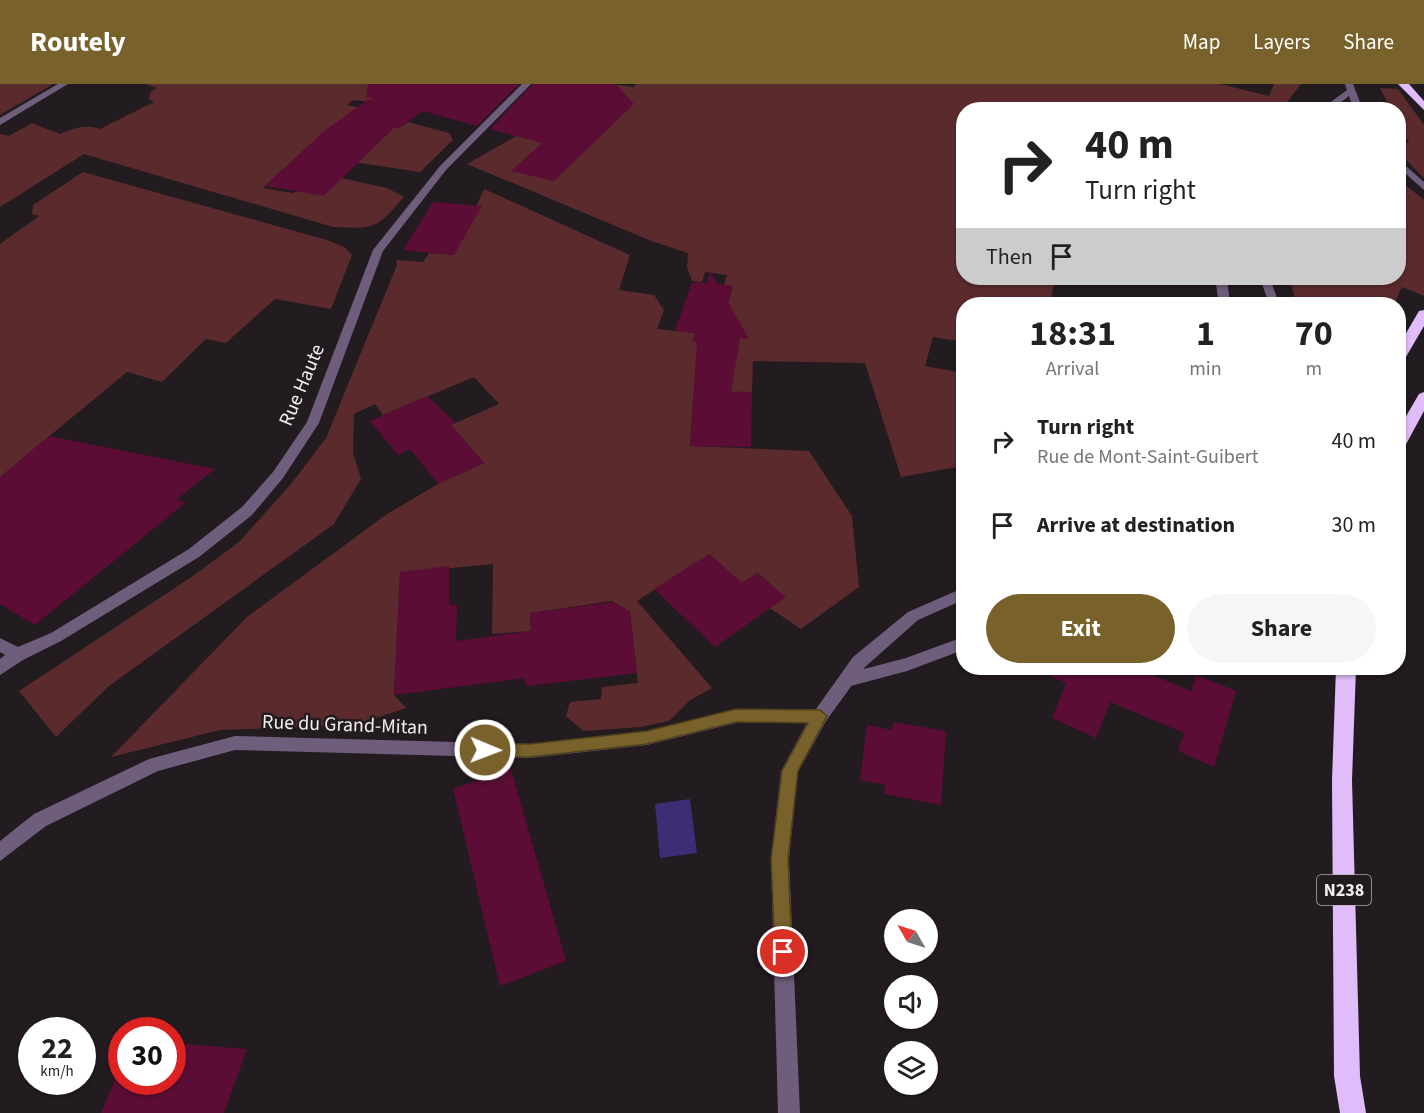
<!DOCTYPE html>
<style>
:root{--surface:#fff;--page:#f6f6f6;--text:#222;--muted:#767676;--accent:#78612a}
body{margin:0;font-family:"Source Sans 3",sans-serif;background:var(--page);color:var(--text);height:100vh;display:flex;flex-direction:column;font-size:22px;white-space:nowrap}
*{box-sizing:border-box;margin:0}
p{font-size:20px;color:var(--muted)}
.icon{flex:none;width:33px;height:33px;fill:none;stroke:currentColor;stroke-width:2;stroke-linecap:round;stroke-linejoin:round}
.map{position:relative;flex:1;overflow:hidden}
.side{position:absolute;left:956px;top:213px;width:450px;height:378px;display:flex;flex-direction:column;background:var(--surface);border-radius:24px;box-shadow:0 2px 4px #0004}
.side>*{flex:none}
.banner{position:absolute;left:956px;top:18px;width:450px;height:183px;border-radius:24px;box-shadow:0 2px 4px #0004;background:#fff;color:var(--text);overflow:hidden}
.needle{width:39px;rotate:309deg}
.fabs{position:absolute;left:884px;top:825px;display:grid;gap:12px}
.fabs a{display:grid;place-items:center;width:54px;height:54px;border-radius:50%;background:var(--surface);box-shadow:0 2px 4px #0004;font-size:30px}
.speed{position:absolute;left:18px;top:933px;display:flex;gap:12px;font-size:30px;font-weight:700;text-align:center}
.speed>*{display:grid;place-content:center;width:78px;height:78px;border-radius:50%;background:var(--surface);box-shadow:0 2px 4px #0004;line-height:1}
.speed small{font-size:15px;font-weight:400}
.speed .limit{border:9px solid #d22;background:#fff;color:#111}
.pin{position:absolute;display:grid;place-items:center;width:51px;height:51px;color:#fff;margin:-26px;border:3px solid #fff;border-radius:50%;box-shadow:0 2px 6px #0007}
.me{position:absolute;width:66px;margin:-33px;rotate:91deg;stroke-linejoin:round;filter:drop-shadow(0 0 4px #0008)}
.turn{display:flex;align-items:center;gap:21px;height:126px;padding:0 30px;font-size:27px}
.turn .icon{width:78px;height:78px;stroke-width:2.5}
.turn b{display:block;font-size:42px;line-height:51px}
.then{display:flex;align-items:center;height:57px;padding:0 30px;background:#0003;gap:12px;font-size:22px}
.eta{display:flex;justify-content:space-evenly;align-items:center;height:102px;text-align:center}
.eta b{font-size:36px;font-weight:700;line-height:42px}
.action{display:flex;gap:12px;margin-top:auto;padding:12px 30px}
.action a{flex:1;height:69px;border-radius:36px;background:var(--accent);color:#fff;font-size:24px;font-weight:700;line-height:69px;text-align:center}
.action a+a{background:var(--page);color:var(--text)}
ul{padding:0;list-style:none}
li{display:flex;align-items:center;gap:18px;height:84px;padding:0 30px}
li div{flex:1}
li b{display:block;font-size:22px}
li em{font-style:normal}
header{display:flex;align-items:center;gap:36px;box-sizing:border-box;height:84px;padding:0 30px;background:var(--accent);color:#fff}
header strong{font-size:28px}
nav{display:flex;gap:33px;margin-inline-start:auto;font-size:21px}
.map>svg:first-child{display:block}
.green{fill:#5b2a2d}
.water{fill:#3c2d74}
.building{fill:#5c0d35}
.lines{fill:none;stroke-linecap:round;stroke-linejoin:round}
.lane{fill:#6f5d7c;fill-rule:evenodd}
.street{fill:#6f5d7c;fill-rule:evenodd}
.highway{fill:#e0bcfa;fill-rule:evenodd}
.route{fill:#78612a;stroke:#4e3f1b;stroke-width:1.5}
.labels{text-anchor:middle;dominant-baseline:central;stroke-width:5;stroke-linejoin:round;paint-order:stroke}
.shield{fill:#221b20;stroke:#b4aeb2;stroke-width:1.5}
.shield-label{font-size:18px;font-weight:bold;fill:#f2edf1}
.street-label{font-size:20px;fill:#f2edf1;stroke:#221b20}
</style>
<header>
<strong>Routely</strong>
<nav><a>Map</a><a>Layers</a><a>Share</a></nav>
</header>
<div class="map">
<svg width="1424" height="1029" viewBox="0 0 1424 1029">
<rect width="100%" height="100%" fill="#221b20"/>
<!-- green -->
<g class="green">
<polygon points="0,0 53,0 0,31"/>
<path d="M146,0h256l-23,19 -26,-3 -6,5 10,2 18,15 24,6 9,-6 41,11 4,7 -33,32 -94,-14 -43,11 -20,19 29,5 49,-15 46,10 17,9c-28,32 -28,32 -71,30l-249,-73 -84,53v-73l9,2 23,-13 28,11c11,-6 28,-10 40,-5l54,-27 -5,-3 1,-7 7,-4z"/>
<polygon points="608,0 634,3 636,0 1220,0 1269,12 1274,0 1301,0 1282,25 1255,19 1249,26 963,26 963,194 1055,194 1050,220 963,220 963,258 933,253 925,282 963,289 963,382 901,393 865,279 753,277 752,308 694,307 690,362 809,367 852,432 859,503 801,545 770,524 785,513 758,489 742,499 709,470 637,517 712,604 689,617 669,637 641,643 583,647 566,632 570,618 601,615 602,603 638,599 630,528 612,517 530,529 531,547 492,550 493,480 400,489 394,611 406,624 355,641 220,646 111,673 247,533 387,430 438,400 484,379 451,341 499,320 474,293 383,331 375,320 354,330 353,369 361,395 334,440 109,602 56,653 19,607 190,494 239,458 291,400 326,354 397,181 396,176 423,178 429,169 454,171 484,105 630,171 619,206 654,211 664,226 657,245 695,249 693,258 709,259 740,250 739,238 723,236 733,202 724,201 727,191 705,188 702,198 692,197 687,183 688,169 649,156 467,80"/>
<polygon points="1380,4 1398,5 1424,41 1424,94 1398,68 1399,58 1409,59 1398,38 1398,26 1391,25"/>
<polygon points="83,88 327,156 344,163 352,171 331,225 275,215 226,259 206,255 162,298 127,288 0,393 0,160 39,132 32,130 33,121"/>
<polygon points="1398,95 1424,116 1424,212 1402,203 1394,220 1297,220 1289,194 1398,194"/>
</g>
<!-- water -->
<polygon class="water" points="690,715 697,769 660,774 655,720"/>
<!-- building -->
<g class="building">
<polygon points="368,0 519,0 477,42 423,27 399,44 395,43 324,112 265,102 323,48 367,16 376,15 366,13"/>
<polygon points="533,0 616,0 634,20 554,97 511,87 542,59 490,45"/>
<polygon points="433,118 482,122 454,171 403,166"/>
<polygon points="710,188 718,200 733,202 728,218 749,255 740,254 731,308 752,308 751,363 690,362 697,258 692,258 695,249 675,247 692,198 707,199"/>
<polygon points="427,312 456,339 451,341 484,379 438,400 410,365 398,371 370,337"/>
<polygon points="49,352 215,385 177,415 185,419 35,541 0,520 0,393"/>
<polygon points="709,470 742,499 757,489 786,513 715,563 654,505"/>
<polygon points="449,482 449,521 457,521 456,557 531,547 530,529 614,518 630,528 637,589 526,602 525,594 394,611 400,488"/>
<polygon points="1031,584 1135,584 1191,607 1196,591 1236,607 1214,683 1178,667 1184,649 1110,618 1096,654 1052,634 1066,599"/>
<polygon points="893,638 946,647 941,721 884,710 885,701 860,696 867,641 892,646"/>
<polygon points="511,685 566,877 500,902 453,705"/>
<polygon points="172,959 247,965 224,1029 101,1029 122,980 122,998 172,998"/>
</g>
<g class="lines">
<!-- lane -->
<g class="lane">
<polygon points="1215,194 1227,194 1230,220 1219,220"/>
<polygon points="963,553 963,566 907,587 847,603 841,601 839,596 841,591 906,574"/>
</g>
<!-- street -->
<g class="street">
<polygon points="58,0 68,0 0,41 0,34"/>
<polygon points="522,0 531,0 446,86 383,167 319,339 283,394 252,431 199,473 61,557 23,576 0,591 0,575 5,571 0,568 0,554 18,563 51,549 189,465 242,423 273,388 307,338 373,166 440,82"/>
<polygon points="1345,0 1353,0 1363,26 1354,26 1349,12 1331,26 1320,26 1347,6"/>
<polygon points="1398,75 1424,98 1424,106 1398,83"/>
<polygon points="1260,194 1270,194 1279,220 1269,220"/>
<polygon points="963,504 963,516 918,536 865,583 826,637 798,688 789,775 800,1029 778,1029 771,775 781,687 807,639 736,639 647,661 530,674 235,666 158,687 46,742 0,777 0,757 34,730 149,675 235,652 530,660 647,647 736,625 816,625 853,573 908,528"/>
</g>
<!-- highway -->
<g class="highway">
<polygon points="1398,0 1409,0 1424,17 1424,26"/>
<polygon points="1424,226 1424,242 1403,278 1398,280 1398,263 1419,227"/>
<polygon points="1424,308 1424,327 1404,364 1398,365 1398,346 1419,310"/>
<polygon points="1336,584 1356,584 1352,696 1360,992 1366,1029 1340,1029 1334,992 1332,696"/>
</g>
</g>
<!-- route -->
<polygon class="route" points="736,625 820,626 827,632 798,687 788,775 792,868 790,874 783,876 777,874 775,868 771,775 782,687 808,639 736,638 647,660 530,673 485,673 480,671 477,666 480,661 485,659 530,660 647,647"/>
<g class="labels">
<!-- shield labels -->
<rect class="shield" x="1317" y="791" width="54" height="30" rx="4.5"/>
<g class="shield-label">
<text x="1344" y="806">N238</text>
</g>
<!-- street labels -->
<g class="street-label">
<text transform="translate(302 301) rotate(-67)">Rue Haute</text>
<text transform="translate(345 641) rotate(2)">Rue du Grand-Mitan</text>
</g>
</g>
</svg>
<div class="fabs">
<a><svg class="needle" viewBox="-14 -14 28 28"><path d="M0-13l5 13h-10z" fill="#e53935"/><path d="M0 13l5-13h-10z" fill="#767676"/></svg></a>
<a><svg class="icon" aria-label="sound" viewBox="0 0 24 24"><path d="M4 9h4l5-4v14l-5-4H4zM17 9q2 3 0 6"/></svg></a>
<a><svg class="icon" aria-label="layers" viewBox="0 0 24 24"><path d="M12 4l9 5-9 5-9-5zM3 14l9 5 9-5"/></svg></a>
</div>
<div class="speed"><div>22<small>km/h</small></div><div class="limit">30</div></div>
<div class="pin" style="left:783px;top:868px;background:#d93025"><svg class="icon" aria-label="arrive" viewBox="0 0 24 24"><path d="M6 21V4h12l-3 4 3 4H6"/></svg></div>
<svg class="me" style="left:485px;top:666px" viewBox="-20 -20 40 40"><circle r="17" fill="#78612a" stroke="#fff" stroke-width="3"/><path d="M0-11L8 9 0 5-8 9z" fill="#fff"/></svg>
<div class="banner">
<div class="turn"><svg class="icon" aria-label="right" viewBox="0 0 24 24"><path d="M7 20v-9h11M14 6l5 5-5 5"/></svg><div><b>40 m</b>Turn right</div></div>
<div class="then">Then<svg class="icon" aria-label="arrive" viewBox="0 0 24 24"><path d="M6 21V4h12l-3 4 3 4H6"/></svg></div>
</div>
<section class="side">
<div class="eta">
<div><b>18:31</b><p>Arrival</p></div>
<div><b>1</b><p>min</p></div>
<div><b>70</b><p>m</p></div>
</div>
<ul>
<li><svg class="icon" aria-label="right" viewBox="0 0 24 24"><path d="M7 20v-9h11M14 6l5 5-5 5"/></svg><div><b>Turn right</b><p>Rue de Mont-Saint-Guibert</p></div><em>40 m</em></li>
<li><svg class="icon" aria-label="arrive" viewBox="0 0 24 24"><path d="M6 21V4h12l-3 4 3 4H6"/></svg><div><b>Arrive at destination</b></div><em>30 m</em></li>
</ul>
<div class="action"><a>Exit</a><a>Share</a></div>
</section>
</div>
